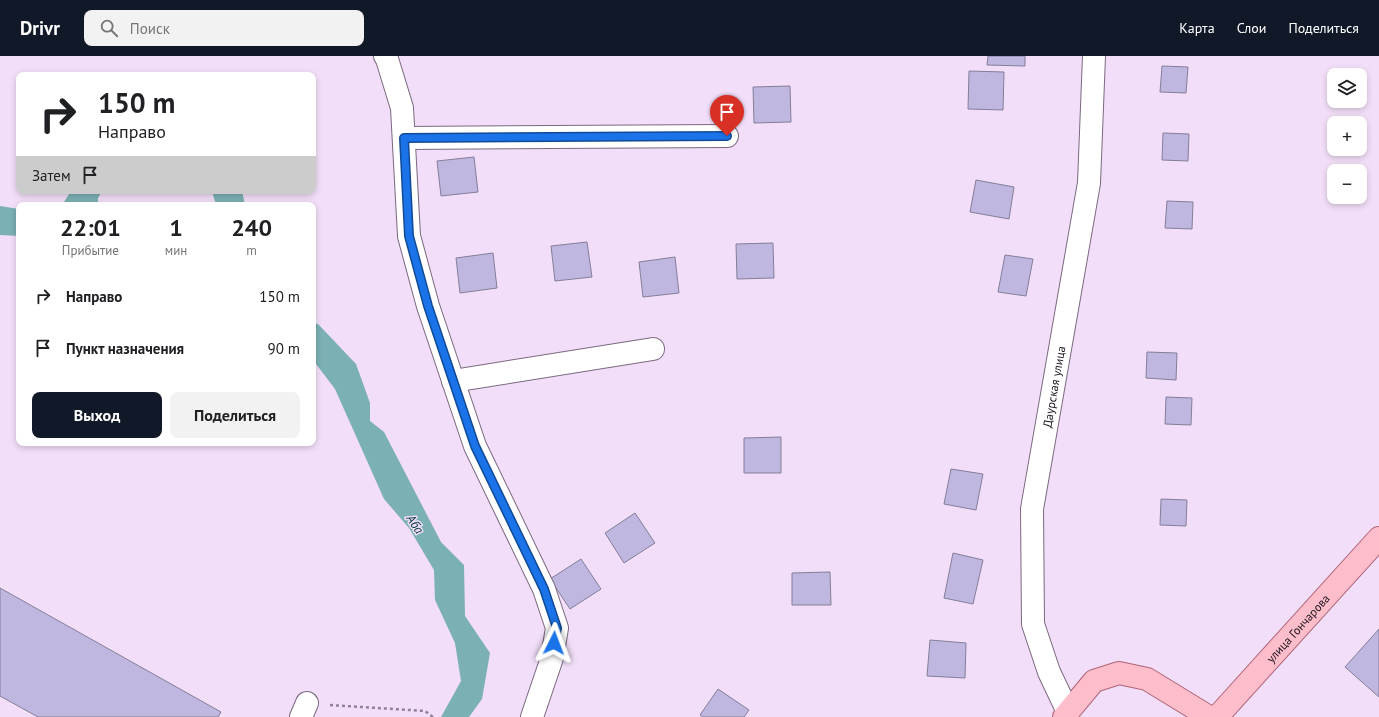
<!DOCTYPE html>
<html lang="ru">
<meta charset="utf-8">
<style>
:root{--surface:#fff;--page:#f2f2f2;--text:#202124;--muted:#757577;--accent:#111827}
body{margin:0;font-family:"PT Sans",sans-serif;background:var(--page);color:var(--text);height:100vh;display:flex;flex-direction:column;font-size:15px;white-space:nowrap}
*{box-sizing:border-box;margin:0}
p{font-size:13px;color:var(--muted)}
.icon{flex:none;width:22px;height:22px;fill:none;stroke:currentColor;stroke-width:2;stroke-linecap:round;stroke-linejoin:round}
.map{position:relative;flex:1;overflow:hidden}
.panel{position:absolute;left:16px;top:146px;width:300px;height:244px;display:flex;flex-direction:column;background:var(--surface);border-radius:8px;box-shadow:0 2px 6px #0003}
.panel>*{flex:none}
.guide{position:absolute;left:16px;top:16px;width:300px;height:122px;border-radius:8px;box-shadow:0 2px 6px #0003;background:#fff;color:var(--text);overflow:hidden}
.buttons{position:absolute;left:1327px;top:12px;display:grid;gap:8px}
.buttons a{display:grid;place-items:center;width:40px;height:40px;border-radius:8px;background:var(--surface);box-shadow:0 2px 6px #0003;font-size:20px}
.pin{position:absolute;display:grid;place-items:center;width:34px;height:34px;color:#fff;margin:-41px -17px;border-radius:50% 50% 50% 0;rotate:-45deg;box-shadow:0 0 4px #0007}
.pin .icon{rotate:45deg}
.me{position:absolute;width:44px;margin:-22px;rotate:3deg;stroke-linejoin:round;filter:drop-shadow(0 0 3px #0008)}
.turn{display:flex;align-items:center;gap:14px;height:84px;padding:0 16px;font-size:18px}
.turn .icon{width:52px;height:52px;stroke-width:2.5}
.turn b{display:block;font-size:28px;line-height:34px}
.then{display:flex;align-items:center;height:38px;padding:0 16px;background:#0003;gap:8px;font-size:15px}
.eta{display:flex;justify-content:space-evenly;align-items:center;height:68px;text-align:center}
.eta b{font-size:24px;font-weight:700;line-height:28px}
.button{display:flex;gap:8px;margin-top:auto;padding:8px 16px}
.button a{flex:1;height:46px;border-radius:8px;background:var(--accent);color:#fff;font-size:16px;font-weight:700;line-height:46px;text-align:center}
.button a+a{background:var(--page);color:var(--text)}
ul{padding:0;list-style:none}
li{display:flex;align-items:center;gap:12px;height:52px;padding:0 16px}
li div{flex:1}
li b{display:block;font-size:15px}
li em{font-style:normal}
header{display:flex;align-items:center;gap:24px;box-sizing:border-box;height:56px;padding:0 20px;background:var(--accent);color:#fff}
header strong{font-size:19px}
nav{display:flex;gap:22px;margin-inline-start:auto;font-size:14px}
.search{width:280px;height:36px;background:var(--page);display:flex;align-items:center;gap:10px;box-sizing:border-box;padding:0 14px;border-radius:8px;color:var(--muted);font-size:15px}
.map>svg:first-child{display:block}
.water{fill:#7bb0b4}
.building{fill:#bfb7df;stroke:#847e99}
.lines{fill:none;stroke-linecap:round;stroke-linejoin:round}
.minor-casing{stroke:#7a697f;stroke-width:24}
.major-casing{stroke:#ae6678;stroke-width:24}
.path{stroke:#908294;stroke-width:2.5;stroke-dasharray:3 3;stroke-linecap:butt}
.minor{stroke:#fff;stroke-width:22}
.major{stroke:#febdcb;stroke-width:22}
.route-casing{stroke:#114b97;stroke-width:10}
.route{stroke:#1a73e8;stroke-width:7}
.labels{text-anchor:middle;dominant-baseline:central;stroke-width:3;stroke-linejoin:round;paint-order:stroke}
.street-label{font-size:12px;fill:#1c151e;stroke:#f2def8}
.water-label{font-size:13px;font-style:italic;fill:#063b3e;stroke:#f2def8}
</style>
<header>
<strong>Drivr</strong>
<div class="search"><svg class="icon" aria-label="search" viewBox="0 0 24 24"><circle cx="10" cy="10" r="6"/><path d="M15 15l6 6"/></svg>Поиск</div>
<nav><a>Карта</a><a>Слои</a><a>Поделиться</a></nav>
</header>
<div class="map">
<svg width="1379" height="661" viewBox="0 0 1379 661">
<rect width="100%" height="100%" fill="#f2def8"/>
<!-- water -->
<g class="water">
<polygon points="71,135 102,135 98,142 98,149 54,149 64,146"/>
<polygon points="212,135 242,135 245,149 216,149"/>
<polygon points="0,150 19,153 19,180 0,179"/>
<polygon points="313,267 318,268 356,308 370,347 370,365 384,376 441,486 464,509 465,560 490,597 482,643 469,661 441,661 461,625 455,587 435,544 434,514 409,472 384,443 335,333 313,304"/>
</g>
<!-- building -->
<g class="building">
<polygon points="988,0 1025,0 1025,10 987,9"/>
<polygon points="1162,10 1188,11 1186,37 1160,36"/>
<polygon points="969,15 1004,16 1003,54 968,53"/>
<polygon points="790,30 791,66 754,67 753,31"/>
<polygon points="1163,77 1189,78 1188,105 1162,104"/>
<polygon points="474,101 478,136 441,140 437,105"/>
<polygon points="976,124 1014,131 1009,163 970,156"/>
<polygon points="1167,145 1193,146 1192,173 1165,172"/>
<polygon points="587,186 592,221 555,225 551,190"/>
<polygon points="773,187 774,222 737,223 736,188"/>
<polygon points="493,197 497,232 460,237 456,202"/>
<polygon points="1005,199 1033,203 1026,240 998,236"/>
<polygon points="675,201 679,237 643,241 639,206"/>
<polygon points="1147,296 1177,297 1176,324 1146,322"/>
<polygon points="1166,341 1192,342 1191,369 1165,368"/>
<polygon points="781,381 781,417 744,417 744,382"/>
<polygon points="951,413 983,418 976,454 944,448"/>
<polygon points="1161,443 1187,444 1186,470 1160,469"/>
<polygon points="635,457 655,487 624,507 605,477"/>
<polygon points="953,497 983,504 973,548 944,542"/>
<polygon points="581,503 601,533 570,553 550,523"/>
<polygon points="830,516 831,549 792,549 792,517"/>
<polygon points="0,532 221,656 218,661 38,661 0,640"/>
<polygon points="1379,573 1379,641 1345,611"/>
<polygon points="930,584 966,587 965,622 927,620"/>
<polygon points="718,633 749,654 744,661 703,661 700,659"/>
</g>
<g class="lines">
<!-- minor casing -->
<g class="minor-casing">
<g id="minor">
<polyline points="385,0 387,3 402,52 409,180 428,250 475,390 544,533 557,572 552,602 532,661"/>
<polyline points="404,82 727,80"/>
<polyline points="453,325 653,293"/>
<path id="s1" d="M1068,656l-19,-40 -16,-48 -1,-115 57,-326 5,-127"/>
<polyline points="301,661 307,647"/>
</g>
</g>
<!-- major casing -->
<g class="major-casing">
<g id="major">
<polyline points="1064,661 1094,625 1119,617 1147,623 1209,661"/>
<path id="s2" d="M1217,661l162,-179"/>
</g>
</g>
<!-- path -->
<polyline class="path" points="330,649 425,655 433,661"/>
<!-- minor -->
<use href="#minor" class="minor"/>
<!-- major -->
<use href="#major" class="major"/>
</g>
<g class="lines">
<!-- route casing -->
<g class="route-casing">
<polyline id="route" points="554,587 557,572 544,533 475,390 428,250 409,180 404,82 727,80"/>
</g>
<!-- route -->
<use href="#route" class="route"/>
</g>
<g class="labels">
<!-- street labels -->
<g class="street-label">
<text stroke="none"><textPath href="#s1" startOffset="334">Даурская улица</textPath></text>
<text stroke="none"><textPath href="#s2" startOffset="120">улица Гончарова</textPath></text>
</g>
<!-- water labels -->
<g class="water-label">
<text transform="translate(415 468) rotate(56)">Аба</text>
</g>
</g>
</svg>
<div class="buttons">
<a><svg class="icon" aria-label="layers" viewBox="0 0 24 24"><path d="M12 4l9 5-9 5-9-5zM3 14l9 5 9-5"/></svg></a>
<a>+</a>
<a>−</a>
</div>
<div class="pin" style="left:727px;top:80px;background:#d93025"><svg class="icon" aria-label="arrive" viewBox="0 0 24 24"><path d="M6 21V4h12l-3 4 3 4H6"/></svg></div>
<svg class="me" style="left:554px;top:587px" viewBox="-20 -20 40 40"><path d="M0-17L14 15 0 8-14 15z" fill="#1a73e8" stroke="#fff" stroke-width="4"/></svg>
<div class="guide">
<div class="turn"><svg class="icon" aria-label="right" viewBox="0 0 24 24"><path d="M7 20v-9h11M14 6l5 5-5 5"/></svg><div><b>150 m</b>Направо</div></div>
<div class="then">Затем<svg class="icon" aria-label="arrive" viewBox="0 0 24 24"><path d="M6 21V4h12l-3 4 3 4H6"/></svg></div>
</div>
<section class="panel">
<div class="eta">
<div><b>22:01</b><p>Прибытие</p></div>
<div><b>1</b><p>мин</p></div>
<div><b>240</b><p>m</p></div>
</div>
<ul>
<li><svg class="icon" aria-label="right" viewBox="0 0 24 24"><path d="M7 20v-9h11M14 6l5 5-5 5"/></svg><div><b>Направо</b></div><em>150 m</em></li>
<li><svg class="icon" aria-label="arrive" viewBox="0 0 24 24"><path d="M6 21V4h12l-3 4 3 4H6"/></svg><div><b>Пункт назначения</b></div><em>90 m</em></li>
</ul>
<div class="button"><a>Выход</a><a>Поделиться</a></div>
</section>
</div>
